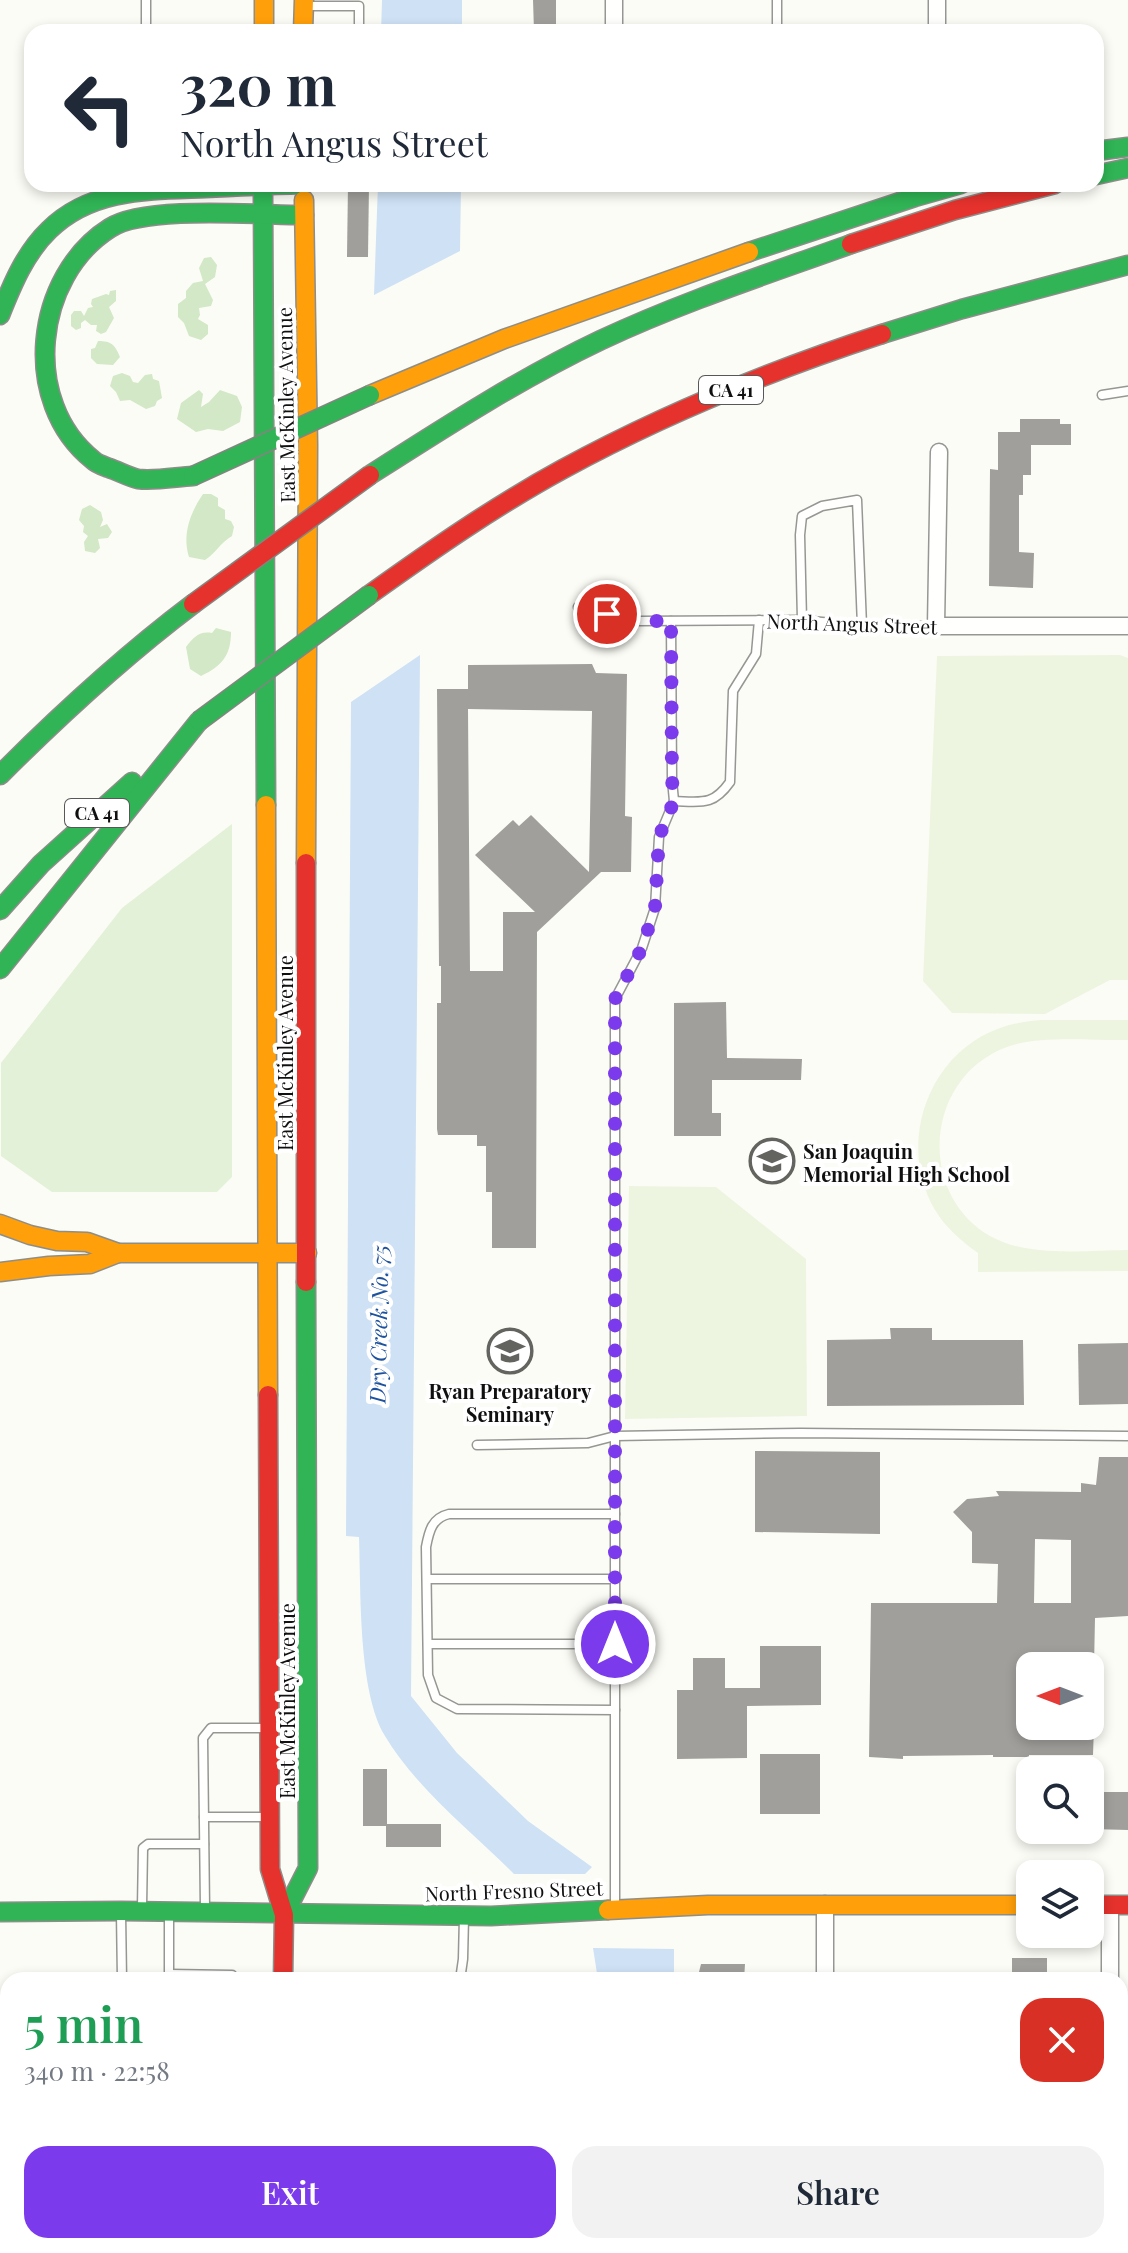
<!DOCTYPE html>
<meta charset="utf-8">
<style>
:root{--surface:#fff;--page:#f2f2f3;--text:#1f2937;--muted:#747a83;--accent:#7c3aed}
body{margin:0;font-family:"Playfair Display",serif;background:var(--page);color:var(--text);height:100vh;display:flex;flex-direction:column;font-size:30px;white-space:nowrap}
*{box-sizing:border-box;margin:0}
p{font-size:26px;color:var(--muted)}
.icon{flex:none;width:44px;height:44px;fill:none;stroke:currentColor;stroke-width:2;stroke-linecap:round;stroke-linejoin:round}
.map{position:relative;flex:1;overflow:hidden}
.panel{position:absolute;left:0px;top:1972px;width:1128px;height:282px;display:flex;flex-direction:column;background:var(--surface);border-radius:24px 24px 0 0;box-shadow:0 4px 12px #0003}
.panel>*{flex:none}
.banner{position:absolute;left:24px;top:24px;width:1080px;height:168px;border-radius:24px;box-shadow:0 4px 12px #0003;background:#fff;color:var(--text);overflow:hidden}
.needle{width:52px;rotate:270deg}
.controls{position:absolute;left:1016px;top:1652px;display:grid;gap:16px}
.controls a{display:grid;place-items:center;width:88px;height:88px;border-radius:16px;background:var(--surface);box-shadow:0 4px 12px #0003;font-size:40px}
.pin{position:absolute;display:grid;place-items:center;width:68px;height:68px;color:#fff;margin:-34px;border:4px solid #fff;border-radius:50%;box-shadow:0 2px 8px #0007}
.me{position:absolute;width:88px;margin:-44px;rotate:0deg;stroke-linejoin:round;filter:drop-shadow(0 0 6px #0008)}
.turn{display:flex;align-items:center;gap:28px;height:168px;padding:0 24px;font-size:36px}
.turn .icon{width:104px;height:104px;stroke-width:2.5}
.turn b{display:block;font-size:56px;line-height:68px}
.round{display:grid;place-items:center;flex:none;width:84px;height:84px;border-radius:24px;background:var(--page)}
.headline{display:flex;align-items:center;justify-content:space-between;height:136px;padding:0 24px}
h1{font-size:48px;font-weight:600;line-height:60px;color:#1e9e55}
.primary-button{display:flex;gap:16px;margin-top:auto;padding:16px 24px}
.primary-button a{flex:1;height:92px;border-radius:24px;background:var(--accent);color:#fff;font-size:32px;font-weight:600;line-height:92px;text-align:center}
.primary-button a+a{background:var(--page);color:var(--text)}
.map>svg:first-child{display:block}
.green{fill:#e2f1d7}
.forest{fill:#d2e8c6}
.pitch{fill:#edf5e1}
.water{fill:#cee1f5}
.building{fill:#a09f9b;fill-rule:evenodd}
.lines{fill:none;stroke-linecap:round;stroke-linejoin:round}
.lane-casing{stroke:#969694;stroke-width:11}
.street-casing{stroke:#969694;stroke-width:19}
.fast-casing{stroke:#8d8d8a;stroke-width:21}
.slow-casing{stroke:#8d8d8a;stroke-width:21}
.jam-casing{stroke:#8d8d8a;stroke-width:21}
.lane{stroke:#fffffe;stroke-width:8}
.street{stroke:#fffffe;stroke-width:16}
.fast{stroke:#30b455;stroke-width:18}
.slow{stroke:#ff9f0a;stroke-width:18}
.jam{stroke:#e5322d;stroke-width:18}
.fast-bridge-casing{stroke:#848481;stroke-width:21;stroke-linecap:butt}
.jam-bridge-casing{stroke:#848481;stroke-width:21;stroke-linecap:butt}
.fast-bridge{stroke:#30b455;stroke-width:18}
.jam-bridge{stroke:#e5322d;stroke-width:18}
.route{stroke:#7c3aed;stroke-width:14;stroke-dasharray:0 25.2}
.labels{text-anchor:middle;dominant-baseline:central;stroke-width:8;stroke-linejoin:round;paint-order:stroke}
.shield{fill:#fff;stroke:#585858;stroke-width:2}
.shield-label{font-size:18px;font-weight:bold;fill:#101010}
.street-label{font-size:20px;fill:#101010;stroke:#fff}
.poi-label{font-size:20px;font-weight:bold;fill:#101010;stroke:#fff;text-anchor:start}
.water-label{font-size:22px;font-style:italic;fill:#1e529d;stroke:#fff}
</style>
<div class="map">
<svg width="1128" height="2253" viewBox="0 0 1128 2253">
<rect width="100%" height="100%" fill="#fcfcf6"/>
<!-- green -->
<polygon class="green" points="232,824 232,1177 217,1192 52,1192 1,1156 1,1063 122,908"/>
<!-- forest -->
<g class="forest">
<polygon points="211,257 217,265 215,277 205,284 213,300 211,306 199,308 200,315 198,319 208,325 208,334 201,340 189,336 184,323 178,317 178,304 186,298 186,291 193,283 203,281 199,268 204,258"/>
<polygon points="116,290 116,301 109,307 114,318 106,332 101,334 96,331 97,325 91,325 85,320 81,323 81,328 76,330 71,326 71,315 74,311 81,311 84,316 88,308 93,307 91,304 92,299 106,294 109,295 110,291"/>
<path d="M98,341c14,0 17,4 22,16l-7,8 -16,-1 -6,-6v-9l4,-1z"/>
<polygon points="122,373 130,376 133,382 138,383 145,375 152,374 153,379 159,381 162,398 157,401 155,406 146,409 130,400 120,401 116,392 110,386 113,376"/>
<polygon points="199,390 203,394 201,407 209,402 220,390 237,396 242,407 240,422 223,431 208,429 196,432 177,419 181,403"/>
<path d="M203,494h8l7,4v8l7,4v9l6,2 3,6 -2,9c-12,7 -16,17 -27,24l-16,-3c-7,-22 1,-44 14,-63z"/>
<polygon points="90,505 101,512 103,520 100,527 107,524 112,532 108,538 98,539 100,548 95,553 85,551 84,542 88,536 83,532 84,526 79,520 82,509"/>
<path d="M216,628l15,4c0,23 -9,34 -30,44l-11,-7 -4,-22c8,-10 13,-16 26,-14z"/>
</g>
<!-- pitch -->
<g class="pitch">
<polygon points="1120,655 1128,658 1128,980 1110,980 1045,1014 952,1013 923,981 937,656"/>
<path d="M1042,1020h86v20c-35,1 -88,-5 -121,7 -82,30 -91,146 -17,189 39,22 95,14 138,14v21l-150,1v-19c-17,-12 -32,-25 -43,-43 -39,-66 -7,-157 65,-182 14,-5 28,-7 42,-8z"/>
<polygon points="629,1186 716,1187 806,1259 807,1416 625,1419"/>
</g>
<!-- water -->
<g class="water">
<polygon points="382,0 462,0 462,32 381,32"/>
<polygon points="378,184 461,184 460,251 374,295"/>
<path d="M420,655l-9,1041 46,57 71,68 64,46 -7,7h-71c-42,-42 -99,-87 -129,-138 -27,-45 -24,-145 -26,-199l-13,-1 5,-834z"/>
<polygon points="593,1948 674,1949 674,1980 598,1980"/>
<polygon points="892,2246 965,2246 965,2253 912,2253"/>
</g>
<!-- building -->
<g class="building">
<polygon points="533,0 556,0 556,32 534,32"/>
<polygon points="348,184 369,184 368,257 347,257"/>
<polygon points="1020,419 1060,419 1060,424 1071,424 1071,445 1031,445 1031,475 1023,475 1023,495 1019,495 1019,552 1034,553 1033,588 989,586 990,469 998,470 998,432 1020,432"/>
<path d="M592,664l4,9 31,1 -2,142 7,1 -1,55h-30l-64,60 -1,316h-44v-56h-6v-46h-9v-11h-39l-1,-6v-126h4v-37h-2l-2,-277h31v-24zM468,709l124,2 -3,161 -58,-57 -12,11 -6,-6 -38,35 60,57h-32v59h-33z"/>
<polygon points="726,1002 727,1058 802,1059 801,1080 712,1080 712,1113 721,1113 721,1136 674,1136 674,1003"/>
<polygon points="890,1328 932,1328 932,1340 1023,1340 1024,1405 827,1406 827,1340 891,1339"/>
<polygon points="1128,1343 1128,1404 1079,1405 1078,1344"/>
<polygon points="755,1451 880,1452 880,1534 755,1532"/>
<path d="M1099,1457h29v159l-33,2 -1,48h-65v60h65l-1,29h-64v2h-36v-2l-90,1v3l-34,-2 2,-154h126l1,-39 -26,-1v-31l-19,-20 14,-13 32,-3 -3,-5 85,1v-9l15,2zM1035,1539l36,1v63h-37z"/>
<polygon points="760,1646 821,1646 821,1705 747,1706 747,1758 677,1759 677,1690 693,1690 693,1658 725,1658 725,1688 760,1688"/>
<rect x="760" y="1754" width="60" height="60"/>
<polygon points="363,1769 387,1769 387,1824 441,1824 441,1847 386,1847 386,1826 363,1826"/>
<polygon points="1090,1792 1128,1792 1128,1830 1090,1829"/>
<rect x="1012" y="1958" width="35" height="22"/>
<polygon points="701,1964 745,1964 744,1980 697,1980"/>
</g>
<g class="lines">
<!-- lane casing -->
<g class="lane-casing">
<g id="lane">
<polyline points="146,0 146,32"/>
<polyline points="777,0 777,32"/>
<polyline points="308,6 359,6 359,32"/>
<polyline points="1102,395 1128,391"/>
<polyline points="578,607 637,621 802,620 862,626 935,626"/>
<polyline points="802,620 800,535 802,516 822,506 857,500 862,626"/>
<polyline points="671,621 672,780 674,801"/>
<polyline points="477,1445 588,1443 615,1436 800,1433 1128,1436"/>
<path d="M615,1514h-166c-17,4 -20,17 -23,33l2,128 8,23 21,11 158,1"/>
<polyline points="427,1579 615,1579"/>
<polyline points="428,1644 615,1644"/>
<polyline points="204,1817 265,1817"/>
<polyline points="142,1907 143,1848 148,1844 204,1844"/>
<polyline points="205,1908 203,1738 211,1728 267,1728"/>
<path d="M615,1908v-909l27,-51 13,-40 4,-71 15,-36c28,1 39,5 56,-19l3,-91 23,-37 3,-34"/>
<polyline points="121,1913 122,1980"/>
<polyline points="169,1913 169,1979"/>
<polyline points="169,1974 232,1975 233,1980"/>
<polyline points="460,1980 463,1959 464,1917"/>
<polyline points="124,2246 124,2253"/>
<polyline points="738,2246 770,2253"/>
</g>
</g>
<!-- street casing -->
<g class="street-casing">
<g id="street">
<polyline points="937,0 937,32"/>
<polyline points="614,32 614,0"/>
<polyline points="939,452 936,626 1128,626"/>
<polyline points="825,1904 825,1980"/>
<polyline points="1110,1905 1110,1980"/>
<polyline points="1111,2246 1111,2253"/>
</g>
</g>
<!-- fast casing -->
<g class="fast-casing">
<g id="fast">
<polyline points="1096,151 1128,147"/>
<polyline points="1096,175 1128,168"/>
<polyline points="263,196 266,805"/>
<polyline points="749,252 915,197 961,184"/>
<path d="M0,315c12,-30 25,-62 49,-85 42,-42 102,-40 156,-42 33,-2 66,-3 99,-4"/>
<polyline points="882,334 962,309 1128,265"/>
<path d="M370,475c75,-48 151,-97 231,-135 81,-38 167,-66 250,-96"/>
<path d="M193,476c-17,1 -38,5 -55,3 -9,-2 -20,-8 -29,-11 -5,-2 -12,-4 -16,-8 -73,-58 -59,-184 17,-232 35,-23 149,-13 194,-13"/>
<path d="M0,775c61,-61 124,-119 193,-171"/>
<polyline points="0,910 41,864 132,782"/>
<polyline points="0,969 199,721"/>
<polyline points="0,1912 121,1911 491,1916 608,1910"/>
<polyline points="284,1915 308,1868 306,1282"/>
</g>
</g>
<!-- slow casing -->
<g class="slow-casing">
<g id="slow">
<polyline points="264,0 264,32"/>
<polyline points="303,32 304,0"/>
<polyline points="304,200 308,445 306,863"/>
<polyline points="370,395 504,339 749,252"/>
<polyline points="266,805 268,1395"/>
<polyline points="0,1224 30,1235 57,1241 87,1242 118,1253 307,1253"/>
<polyline points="0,1272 49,1266 90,1264 118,1253"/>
<polyline points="608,1910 708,1905 1030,1905"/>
</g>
</g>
<!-- jam casing -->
<g class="jam-casing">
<g id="jam">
<polyline points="851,244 955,210 1055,184"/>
<path d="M369,595c63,-45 126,-89 194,-126 101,-55 209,-99 319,-135"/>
<polyline points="306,863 306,1282"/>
<polyline points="268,1395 270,1869 284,1915 283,1980"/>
<polyline points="1090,1905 1128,1905"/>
<polyline points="283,2246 283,2253"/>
</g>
</g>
<!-- lane -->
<use href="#lane" class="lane"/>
<!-- street -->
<use href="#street" class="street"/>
<!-- fast -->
<use href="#fast" class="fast"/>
<!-- slow -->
<use href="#slow" class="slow"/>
<!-- jam -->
<use href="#jam" class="jam"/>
<!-- fast-bridge casing -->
<g class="fast-bridge-casing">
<g id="fast-bridge">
<polyline points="193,476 370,395"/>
<polyline points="199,721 369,595"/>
</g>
</g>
<!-- jam-bridge casing -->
<g class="jam-bridge-casing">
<polyline id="jam-bridge" points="193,604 370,475"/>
</g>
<!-- fast-bridge -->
<use href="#fast-bridge" class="fast-bridge"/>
<!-- jam-bridge -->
<use href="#jam-bridge" class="jam-bridge"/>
</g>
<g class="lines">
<!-- route -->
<polyline class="route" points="607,614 637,621 671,621 672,780 674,801 659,837 655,908 642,948 615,999 615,1644"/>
</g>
<!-- icons -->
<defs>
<g id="school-ring" transform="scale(2.3)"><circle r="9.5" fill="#fff" stroke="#636360" stroke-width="1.5"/><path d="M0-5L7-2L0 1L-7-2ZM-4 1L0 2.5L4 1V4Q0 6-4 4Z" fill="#636360"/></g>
</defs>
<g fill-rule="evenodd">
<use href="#school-ring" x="772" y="1161"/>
<use href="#school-ring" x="510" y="1351"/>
</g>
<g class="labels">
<!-- shield labels -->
<g class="shield">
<rect x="699" y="376" width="64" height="28" rx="6"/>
<rect x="65" y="799" width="64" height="28" rx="6"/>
</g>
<g class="shield-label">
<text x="731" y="390">CA 41</text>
<text x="97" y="813">CA 41</text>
</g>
<!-- street labels -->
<g class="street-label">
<text transform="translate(285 405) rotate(-91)">East McKinley Avenue</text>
<text transform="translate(852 623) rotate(2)">North Angus Street</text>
<text transform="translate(284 1053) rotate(-90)">East McKinley Avenue</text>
<text transform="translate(286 1701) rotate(-90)">East McKinley Avenue</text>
<text transform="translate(514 1890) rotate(-2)">North Fresno Street</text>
</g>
<!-- poi labels -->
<g class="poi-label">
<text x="803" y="1150">San Joaquin<tspan x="803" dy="23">Memorial High School</tspan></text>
<text x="510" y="1390" text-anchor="middle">Ryan Preparatory<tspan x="510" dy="23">Seminary</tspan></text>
</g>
<!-- water labels -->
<g class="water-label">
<text transform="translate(378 1324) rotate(-89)">Dry Creek No. 75</text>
</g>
</g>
</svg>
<div class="controls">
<a><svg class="needle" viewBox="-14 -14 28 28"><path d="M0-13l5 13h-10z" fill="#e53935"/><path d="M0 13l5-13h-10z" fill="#747a83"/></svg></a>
<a><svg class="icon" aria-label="search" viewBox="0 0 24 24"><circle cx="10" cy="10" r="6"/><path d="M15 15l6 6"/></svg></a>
<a><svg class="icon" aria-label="layers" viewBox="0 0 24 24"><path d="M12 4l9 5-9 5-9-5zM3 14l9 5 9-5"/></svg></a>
</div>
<div class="pin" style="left:607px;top:614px;background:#d93025"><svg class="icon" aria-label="arrive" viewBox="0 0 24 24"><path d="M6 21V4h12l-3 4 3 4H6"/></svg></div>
<svg class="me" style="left:615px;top:1644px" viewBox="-20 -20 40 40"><circle r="17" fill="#7c3aed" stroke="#fff" stroke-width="3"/><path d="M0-11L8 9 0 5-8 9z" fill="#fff"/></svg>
<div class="banner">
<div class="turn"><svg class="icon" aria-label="left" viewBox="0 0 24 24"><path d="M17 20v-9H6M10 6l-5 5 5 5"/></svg><div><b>320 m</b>North Angus Street</div></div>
</div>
<section class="panel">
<div class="headline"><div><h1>5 min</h1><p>340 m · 22:58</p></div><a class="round" style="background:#d93025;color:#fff"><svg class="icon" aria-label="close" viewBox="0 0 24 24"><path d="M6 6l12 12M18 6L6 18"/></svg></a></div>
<div class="primary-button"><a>Exit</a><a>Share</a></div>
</section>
</div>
